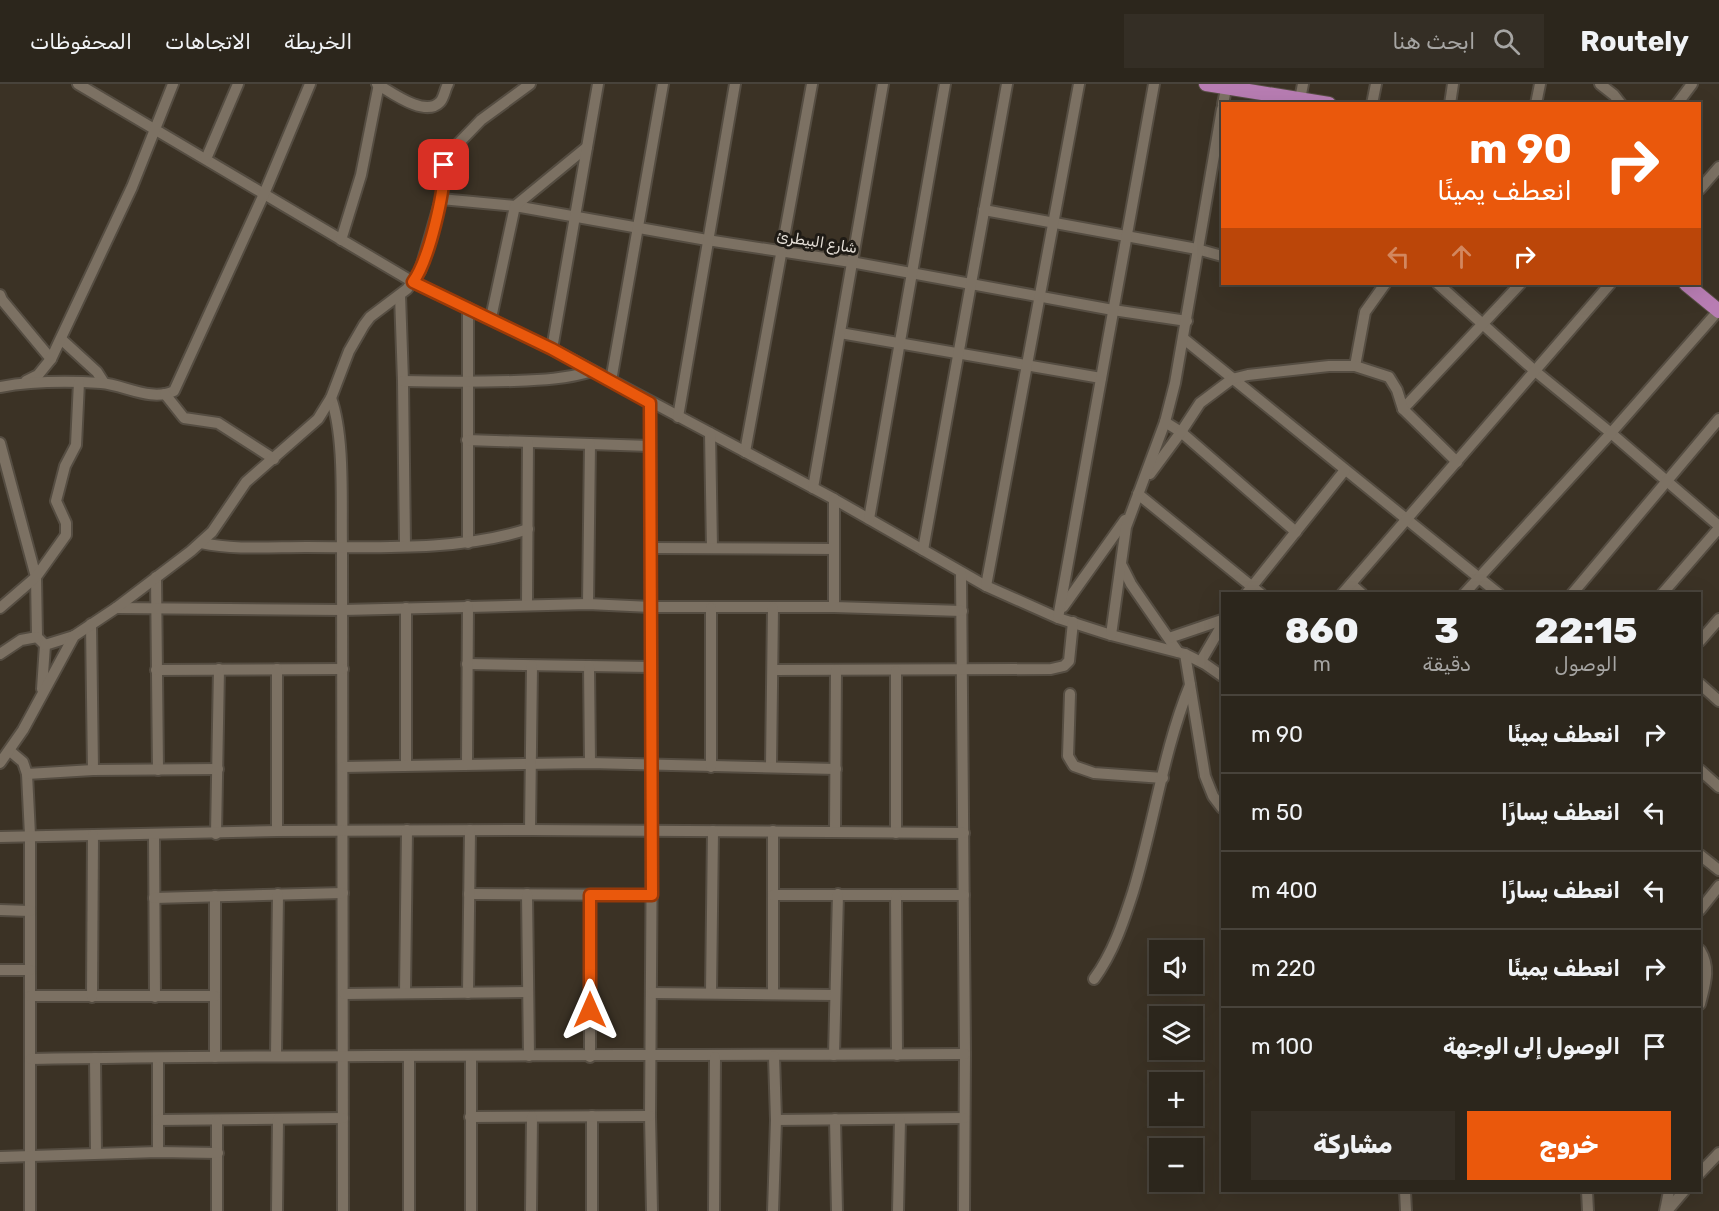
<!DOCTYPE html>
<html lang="ar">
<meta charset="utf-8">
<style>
:root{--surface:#2c261c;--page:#342e25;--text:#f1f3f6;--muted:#a6a5a3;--line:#48433b;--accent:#ea580c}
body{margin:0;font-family:Rubik,Vazirmatn,sans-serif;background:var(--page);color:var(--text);direction:rtl;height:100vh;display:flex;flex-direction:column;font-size:22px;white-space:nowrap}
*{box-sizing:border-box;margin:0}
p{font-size:20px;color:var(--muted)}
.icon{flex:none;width:33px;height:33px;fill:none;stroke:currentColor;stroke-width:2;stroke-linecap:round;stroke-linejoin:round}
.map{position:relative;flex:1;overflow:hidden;direction:ltr}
.drawer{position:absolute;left:1221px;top:508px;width:480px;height:600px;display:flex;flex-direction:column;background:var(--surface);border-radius:0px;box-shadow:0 6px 24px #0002,0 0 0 2px var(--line);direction:rtl}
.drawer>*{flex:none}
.top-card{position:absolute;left:1221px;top:18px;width:480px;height:183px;border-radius:0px;box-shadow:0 6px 24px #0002,0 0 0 2px var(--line);direction:rtl;background:#ea580c;color:#fff;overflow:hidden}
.controls{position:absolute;left:1149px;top:856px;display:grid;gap:12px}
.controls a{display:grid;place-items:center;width:54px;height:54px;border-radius:0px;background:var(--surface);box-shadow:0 6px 24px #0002,0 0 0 2px var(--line);font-size:30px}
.pin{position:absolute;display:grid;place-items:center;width:51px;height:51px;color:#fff;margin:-26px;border-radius:12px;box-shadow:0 3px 9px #0006}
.me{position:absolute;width:66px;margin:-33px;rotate:0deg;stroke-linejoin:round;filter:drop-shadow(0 0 4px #0008)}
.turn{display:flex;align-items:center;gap:21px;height:126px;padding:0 30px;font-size:27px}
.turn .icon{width:78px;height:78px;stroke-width:2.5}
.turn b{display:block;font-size:42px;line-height:51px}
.lanes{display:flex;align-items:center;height:57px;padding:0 30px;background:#0003;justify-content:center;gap:30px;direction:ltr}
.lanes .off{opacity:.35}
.eta{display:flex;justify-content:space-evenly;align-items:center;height:102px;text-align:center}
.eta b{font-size:36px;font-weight:800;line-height:42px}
.cta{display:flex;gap:12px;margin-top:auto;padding:12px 30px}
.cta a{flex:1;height:69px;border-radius:0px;background:var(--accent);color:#fff;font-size:24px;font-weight:800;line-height:69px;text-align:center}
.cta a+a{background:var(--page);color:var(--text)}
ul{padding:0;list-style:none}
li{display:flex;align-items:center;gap:18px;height:78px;padding:0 30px;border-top:2px solid var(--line)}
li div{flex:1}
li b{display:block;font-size:22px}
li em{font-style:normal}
header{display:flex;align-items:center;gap:36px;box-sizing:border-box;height:84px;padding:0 30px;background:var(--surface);border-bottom:2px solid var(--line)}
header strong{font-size:28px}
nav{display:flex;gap:33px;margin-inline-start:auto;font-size:21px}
.search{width:420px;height:54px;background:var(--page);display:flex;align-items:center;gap:15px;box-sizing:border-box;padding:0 21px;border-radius:0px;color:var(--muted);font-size:22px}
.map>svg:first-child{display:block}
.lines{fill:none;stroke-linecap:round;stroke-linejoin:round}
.minor-casing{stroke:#554d42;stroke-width:14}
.major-casing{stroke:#554d42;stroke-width:16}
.minor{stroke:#7c7163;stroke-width:10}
.major{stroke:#b87db3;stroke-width:14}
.route-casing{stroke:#983908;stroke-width:15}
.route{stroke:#ea580c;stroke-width:10}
.labels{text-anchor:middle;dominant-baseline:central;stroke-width:6;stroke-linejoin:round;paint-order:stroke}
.street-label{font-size:15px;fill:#e5dfd7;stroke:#1f1b15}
</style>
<header>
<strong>Routely</strong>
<div class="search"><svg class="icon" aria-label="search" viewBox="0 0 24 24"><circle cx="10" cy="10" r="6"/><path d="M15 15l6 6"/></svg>ابحث هنا</div>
<nav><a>الخريطة</a><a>الاتجاهات</a><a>المحفوظات</a></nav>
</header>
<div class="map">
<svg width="1719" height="1127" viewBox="0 0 1719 1127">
<rect width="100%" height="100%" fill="#3b3225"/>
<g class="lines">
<!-- minor casing -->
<g class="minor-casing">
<g id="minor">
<polyline points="78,0 413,198 552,265 710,349 834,415 986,502 1058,534 1111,551 1185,570 1205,580 1222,592"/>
<path d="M377,0c14,8 48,34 63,18 4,-4 5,-13 8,-18"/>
<polyline points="1600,0 1614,11 1621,20"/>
<polyline points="1223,20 1227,0"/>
<polyline points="1299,20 1303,0"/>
<polyline points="1372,20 1376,0"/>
<polyline points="1450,20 1453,0"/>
<polyline points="1536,20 1540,0"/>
<polyline points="1677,20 1692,0"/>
<polyline points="206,75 238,0"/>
<polyline points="1700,105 1719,83"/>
<polyline points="441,115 515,122 707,156 851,178 1113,226 1187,237"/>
<polyline points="984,126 1197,165 1222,172"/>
<polyline points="341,156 361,91 379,0"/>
<polyline points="1438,200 1535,287 1611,349 1719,442"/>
<polyline points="0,211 2,216 51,275"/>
<polyline points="400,211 403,297 405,461"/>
<polyline points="468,224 468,459"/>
<polyline points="491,234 515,122 587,63"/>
<polyline points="840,249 1101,294"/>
<polyline points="61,255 97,288 104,299"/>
<polyline points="1184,255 1499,510"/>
<polyline points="552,265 598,0"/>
<polyline points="1355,282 1365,228 1385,200"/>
<polyline points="26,297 38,291 51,275 132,103 173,0"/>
<path d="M403,297c38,1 74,1 111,0 27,-1 53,-2 78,-10"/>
<polyline points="611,297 663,0"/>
<path d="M0,303c33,-6 68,-6 101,-4 24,2 50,19 73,8l90,-197 46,-110"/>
<polyline points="165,310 184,334 218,339 274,375"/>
<path d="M331,314c14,39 10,106 11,149l1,664"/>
<polyline points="650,319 652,746 650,1032 652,1127"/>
<polyline points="1403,325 1520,200"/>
<polyline points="678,333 735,0"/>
<polyline points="1165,338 1181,348 1296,448"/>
<polyline points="710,349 712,464"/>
<polyline points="467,356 650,362"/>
<polyline points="0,359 36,493 37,553 45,561 42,605"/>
<polyline points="745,368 812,0"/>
<polyline points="1150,390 1181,348 1200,319 1232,295 1248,291 1329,282 1355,282 1389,293 1397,306 1403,325 1457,378"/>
<polyline points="813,404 883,0"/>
<polyline points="1138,410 1261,510"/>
<polyline points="869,435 945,0"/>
<path d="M201,459c34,7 70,4 105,4 70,0 156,4 222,-18"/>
<polyline points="651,464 834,465"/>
<polyline points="923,466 1007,0"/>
<polyline points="1122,482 1131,500 1178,568"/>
<polyline points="961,489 965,970 964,1127"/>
<polyline points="156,493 158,686"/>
<polyline points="1351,500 1362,510"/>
<polyline points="986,502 1079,0"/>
<polyline points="1246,510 1345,386"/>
<polyline points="1342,510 1610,200"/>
<polyline points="1464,510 1611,349 1719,226"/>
<polyline points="1572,510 1719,335"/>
<polyline points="1662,510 1719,444"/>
<polyline points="588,520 590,360"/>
<polyline points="527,521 528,358"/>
<polyline points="834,523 834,415"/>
<polyline points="1063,523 1125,436"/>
<polyline points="0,524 36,493 66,451 66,439 56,417 65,382 76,361 79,298"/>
<polyline points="116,524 343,526 588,520 651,523 834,523 962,527"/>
<polyline points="406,524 406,681"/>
<polyline points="1058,534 1154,0"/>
<polyline points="91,540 93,686"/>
<polyline points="1111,551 1126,443 1165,338 1175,299 1222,25"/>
<polyline points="1169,554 1222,536"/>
<polyline points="1700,557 1719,535"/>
<polyline points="45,561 74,552"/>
<polyline points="0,570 21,556 37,553"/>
<polyline points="1185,570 1205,692 1213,712 1222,724"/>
<polyline points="1201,577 1222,541"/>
<polyline points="467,580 651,583"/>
<polyline points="589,582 590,679"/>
<polyline points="156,586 343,585"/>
<polyline points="773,586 1051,585 1064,582 1069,577 1073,538"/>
<polyline points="896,587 896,749"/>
<polyline points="1700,600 1719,617"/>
<polyline points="1070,610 1068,672 1074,682 1094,689 1163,694"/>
<polyline points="10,667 23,678 27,690 30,751 30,1127"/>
<polyline points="0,679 23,646 74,552 116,524 191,467 212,448 246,398 318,335 331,314 349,267 364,241 370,233 407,205 420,187 441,115 444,97 444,80 452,66 481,36 530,0"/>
<polyline points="467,680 468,522"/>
<polyline points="771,682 773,524"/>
<polyline points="343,683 590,679 836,685"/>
<polyline points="711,683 711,524"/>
<polyline points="1700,686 1719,703"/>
<polyline points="27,690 93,686 218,685"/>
<polyline points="530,746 532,582"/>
<polyline points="277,747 277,585"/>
<polyline points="773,747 773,909"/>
<polyline points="835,747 836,586"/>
<polyline points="216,750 219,585"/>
<polyline points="154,751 155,913"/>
<polyline points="0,753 277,747 530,746 964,749"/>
<polyline points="1700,771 1719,786"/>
<polyline points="469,810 652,811"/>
<polyline points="527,810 529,972"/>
<polyline points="773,811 964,811"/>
<polyline points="896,811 897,971"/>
<polyline points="215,812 215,973"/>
<polyline points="154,814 343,809"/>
<polyline points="0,826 30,827"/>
<polyline points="1700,826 1719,802"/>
<path d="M1700,866c11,18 5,34 0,54"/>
<polyline points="0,886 30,886"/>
<path d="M1094,895c19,-26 29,-56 39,-87 21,-68 30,-141 57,-207"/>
<polyline points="711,908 713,747"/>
<polyline points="405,909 407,746"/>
<polyline points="468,909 470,746"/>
<polyline points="652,909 835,911"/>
<polyline points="344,910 528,908"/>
<polyline points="30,912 215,912"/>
<polyline points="92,913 93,751"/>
<polyline points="834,971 838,810"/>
<polyline points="276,972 278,810"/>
<polyline points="409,972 409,1127"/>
<polyline points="471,972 471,1127"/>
<polyline points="590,973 590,811"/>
<polyline points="95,974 96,1069"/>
<polyline points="158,974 158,1068"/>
<path d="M31,975c311,-5 623,-3 934,-5"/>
<polyline points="592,1032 592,1127"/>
<polyline points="470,1033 650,1032"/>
<polyline points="835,1035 837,1127"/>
<polyline points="158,1036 343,1034"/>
<polyline points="217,1036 217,1127"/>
<polyline points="776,1036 964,1034"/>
<polyline points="0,1073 158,1068 218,1069"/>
<polyline points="1700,1089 1719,1069"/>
<polyline points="1405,1107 1406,1127"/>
<polyline points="1587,1107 1588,1127"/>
<polyline points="277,1127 278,1035"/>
<polyline points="531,1127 532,1033"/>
<polyline points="714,1127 715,973"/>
<polyline points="773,1127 776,1036 774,972"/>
<polyline points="898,1127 900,1035"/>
<polyline points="1665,1127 1669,1107"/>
<polyline points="1667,1127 1684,1107"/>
</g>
</g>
<!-- major casing -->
<g class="major-casing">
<g id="major">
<polyline points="1206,0 1329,20"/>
<polyline points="1686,200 1719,227"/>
</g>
</g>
<!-- minor -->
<use href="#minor" class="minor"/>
<!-- major -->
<use href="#major" class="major"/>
</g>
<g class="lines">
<!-- route casing -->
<g class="route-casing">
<path id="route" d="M444,81c1,27 -15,95 -31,117l139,67 98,54 2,492h-62v115"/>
</g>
<!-- route -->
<use href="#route" class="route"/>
</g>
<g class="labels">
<!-- street labels -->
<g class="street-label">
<text transform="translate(817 158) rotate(9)">شارع البيطرئ</text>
</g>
</g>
</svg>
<div class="controls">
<a><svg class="icon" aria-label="sound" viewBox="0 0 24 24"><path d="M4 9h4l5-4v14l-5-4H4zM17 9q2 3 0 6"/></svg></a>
<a><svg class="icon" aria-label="layers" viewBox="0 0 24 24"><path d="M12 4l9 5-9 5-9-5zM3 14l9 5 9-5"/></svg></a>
<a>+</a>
<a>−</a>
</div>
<div class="pin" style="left:444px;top:81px;background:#d93025"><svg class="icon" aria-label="arrive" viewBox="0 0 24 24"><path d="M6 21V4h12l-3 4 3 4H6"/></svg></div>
<svg class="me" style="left:590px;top:926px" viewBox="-20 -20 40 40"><path d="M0-17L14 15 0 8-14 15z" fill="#ea580c" stroke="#fff" stroke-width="4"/></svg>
<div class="top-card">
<div class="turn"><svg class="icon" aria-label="right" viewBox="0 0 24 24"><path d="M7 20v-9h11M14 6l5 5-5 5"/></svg><div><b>90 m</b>انعطف يمينًا</div></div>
<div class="lanes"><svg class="icon off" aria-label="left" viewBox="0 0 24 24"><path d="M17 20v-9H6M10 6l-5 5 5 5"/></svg><svg class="icon off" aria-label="ahead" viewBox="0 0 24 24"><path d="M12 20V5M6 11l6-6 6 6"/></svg><svg class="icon" aria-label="right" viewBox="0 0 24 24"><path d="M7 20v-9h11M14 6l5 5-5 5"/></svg></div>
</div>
<section class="drawer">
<div class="eta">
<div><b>22:15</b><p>الوصول</p></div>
<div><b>3</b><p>دقيقة</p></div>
<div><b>860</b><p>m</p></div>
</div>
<ul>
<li><svg class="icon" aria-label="right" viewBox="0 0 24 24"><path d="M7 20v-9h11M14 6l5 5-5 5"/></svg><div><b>انعطف يمينًا</b></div><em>90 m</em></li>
<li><svg class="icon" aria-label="left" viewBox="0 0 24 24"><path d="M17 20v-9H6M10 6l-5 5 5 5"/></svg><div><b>انعطف يسارًا</b></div><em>50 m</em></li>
<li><svg class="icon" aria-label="left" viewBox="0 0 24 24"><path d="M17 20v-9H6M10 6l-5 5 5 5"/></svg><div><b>انعطف يسارًا</b></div><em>400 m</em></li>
<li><svg class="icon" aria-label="right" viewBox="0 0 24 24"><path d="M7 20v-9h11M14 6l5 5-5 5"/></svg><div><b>انعطف يمينًا</b></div><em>220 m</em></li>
<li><svg class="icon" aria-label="arrive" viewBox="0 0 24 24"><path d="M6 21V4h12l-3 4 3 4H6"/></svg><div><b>الوصول إلى الوجهة</b></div><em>100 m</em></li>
</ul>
<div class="cta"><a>خروج</a><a>مشاركة</a></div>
</section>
</div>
